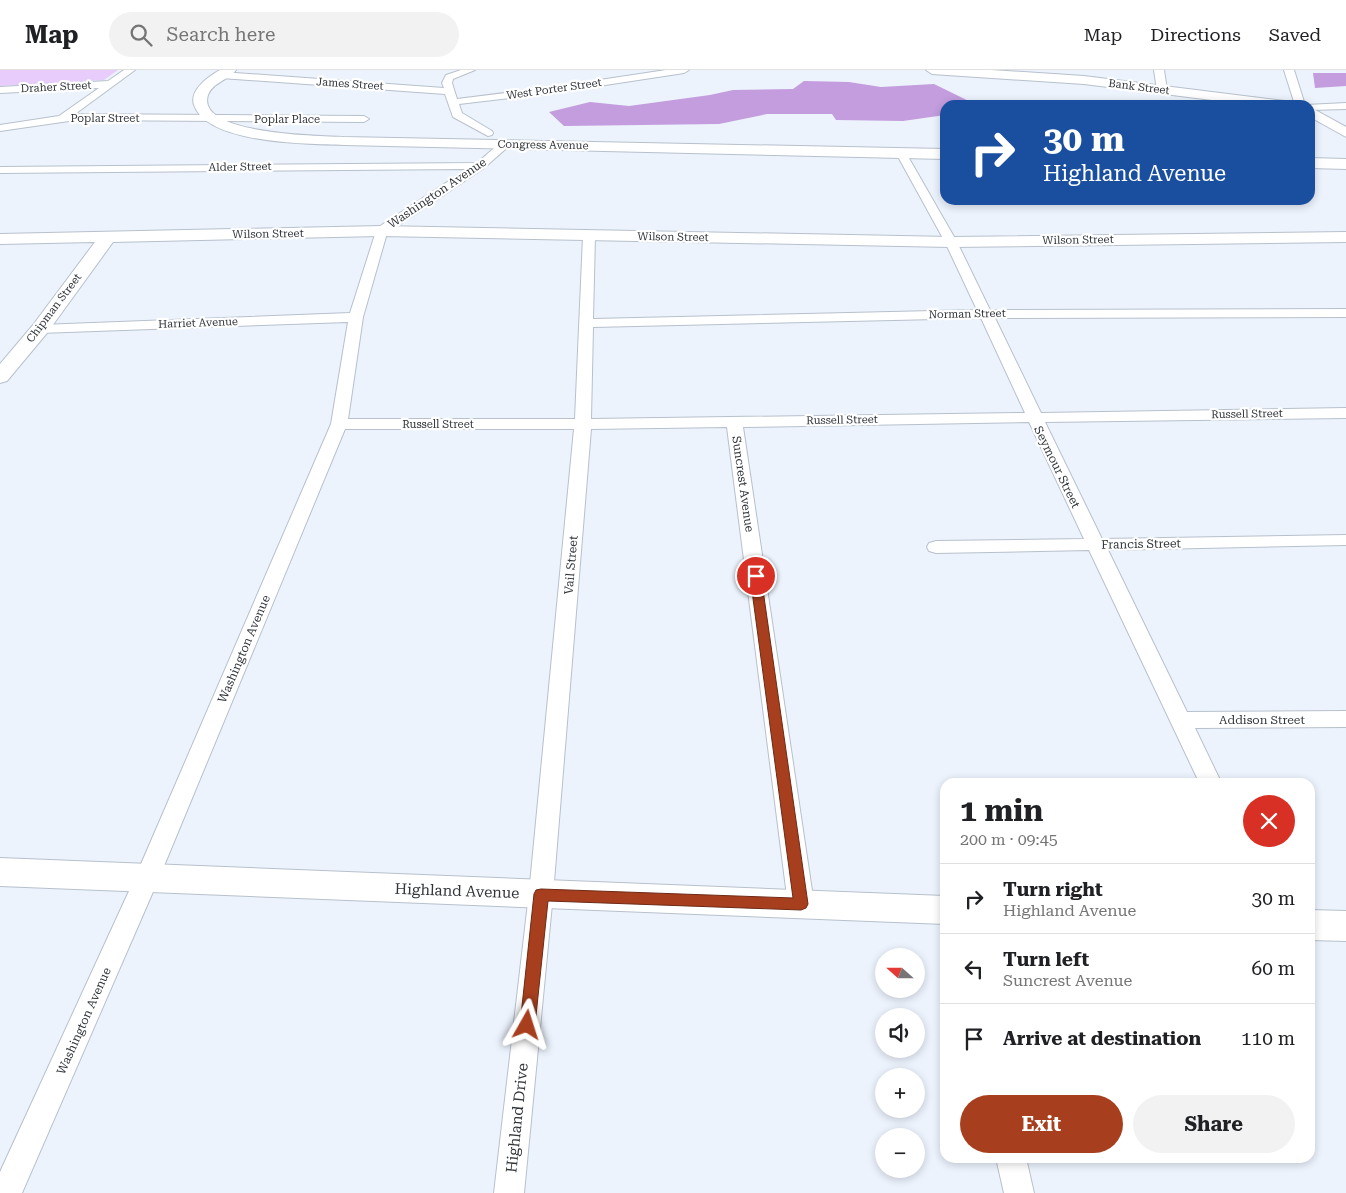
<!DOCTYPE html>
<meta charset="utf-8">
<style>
:root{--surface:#fff;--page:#f2f2f2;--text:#202124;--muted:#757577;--line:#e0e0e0;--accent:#a73f1e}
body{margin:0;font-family:"Roboto Serif",serif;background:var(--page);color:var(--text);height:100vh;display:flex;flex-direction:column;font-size:19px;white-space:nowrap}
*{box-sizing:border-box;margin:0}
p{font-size:16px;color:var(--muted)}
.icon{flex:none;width:28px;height:28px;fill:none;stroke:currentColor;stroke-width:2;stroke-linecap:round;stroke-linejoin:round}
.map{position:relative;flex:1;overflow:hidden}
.sheet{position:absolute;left:940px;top:708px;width:375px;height:385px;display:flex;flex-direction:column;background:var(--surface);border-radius:15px;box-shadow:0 2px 8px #0003}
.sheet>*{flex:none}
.top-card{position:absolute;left:940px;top:30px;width:375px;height:105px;border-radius:15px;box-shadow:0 2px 8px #0003;background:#1a4fa0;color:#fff;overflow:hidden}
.needle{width:32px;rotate:291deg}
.controls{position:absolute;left:875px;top:878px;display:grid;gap:10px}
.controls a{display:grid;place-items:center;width:50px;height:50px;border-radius:50%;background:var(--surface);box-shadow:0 2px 8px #0003;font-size:25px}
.pin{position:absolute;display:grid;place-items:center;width:42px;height:42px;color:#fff;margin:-21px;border:2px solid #fff;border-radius:50%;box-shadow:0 1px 5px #0007}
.me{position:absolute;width:55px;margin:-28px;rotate:6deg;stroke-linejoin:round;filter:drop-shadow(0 0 4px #0008)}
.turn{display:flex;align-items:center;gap:18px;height:105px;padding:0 20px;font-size:22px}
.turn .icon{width:65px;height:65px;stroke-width:2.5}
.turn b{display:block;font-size:35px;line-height:42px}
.round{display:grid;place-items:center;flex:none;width:52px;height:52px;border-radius:26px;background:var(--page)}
.head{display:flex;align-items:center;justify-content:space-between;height:85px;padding:0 20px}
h1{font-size:30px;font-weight:700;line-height:38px}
.button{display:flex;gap:10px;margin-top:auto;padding:10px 20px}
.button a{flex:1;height:58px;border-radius:30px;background:var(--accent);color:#fff;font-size:20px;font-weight:700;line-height:58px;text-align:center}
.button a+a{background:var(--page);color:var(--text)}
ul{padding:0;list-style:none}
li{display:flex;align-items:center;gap:15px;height:70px;padding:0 20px;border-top:1px solid var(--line)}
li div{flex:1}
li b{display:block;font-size:19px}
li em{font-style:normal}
header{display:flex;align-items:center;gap:30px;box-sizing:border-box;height:70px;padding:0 25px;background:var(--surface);border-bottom:1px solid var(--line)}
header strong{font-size:24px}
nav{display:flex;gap:28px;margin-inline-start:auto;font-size:18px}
.search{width:350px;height:45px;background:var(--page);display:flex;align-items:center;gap:12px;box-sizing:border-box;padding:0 18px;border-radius:28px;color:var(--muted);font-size:19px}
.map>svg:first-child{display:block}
.green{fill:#e8ccfc}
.forest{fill:#c39ddd}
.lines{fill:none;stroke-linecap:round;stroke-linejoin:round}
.street-casing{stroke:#b7c0cc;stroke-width:2}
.secondary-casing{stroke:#b7c0cc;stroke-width:2}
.street{fill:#fff;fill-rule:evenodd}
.secondary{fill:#fff;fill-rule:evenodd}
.route{fill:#a73f1e;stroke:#6d2914}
.labels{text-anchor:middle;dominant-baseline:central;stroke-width:4.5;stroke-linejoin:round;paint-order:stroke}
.far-street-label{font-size:11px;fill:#32363b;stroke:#fff}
.street-label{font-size:12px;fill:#32363b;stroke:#fff}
.near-street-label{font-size:15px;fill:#32363b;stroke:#fff}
</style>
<header>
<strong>Map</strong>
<div class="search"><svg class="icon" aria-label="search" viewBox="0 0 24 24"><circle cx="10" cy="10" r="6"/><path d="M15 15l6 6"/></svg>Search here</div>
<nav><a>Map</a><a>Directions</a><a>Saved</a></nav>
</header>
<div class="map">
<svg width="1346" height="1123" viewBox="0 0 1346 1123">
<rect width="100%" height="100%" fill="#ecf3fd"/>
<!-- green -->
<polygon class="green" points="0,0 118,0 104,10 0,16"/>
<!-- forest -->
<g class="forest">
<polygon points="1313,3 1346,3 1346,16 1315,18"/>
<polygon points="804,11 849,12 881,17 934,14 977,35 945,35 945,45 903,51 836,50 832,44 767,44 719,54 564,56 549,42 590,32 629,36 710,25 733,20 793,19"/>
</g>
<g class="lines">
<!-- street casing -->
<g class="street-casing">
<g id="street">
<polygon points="124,0 135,0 75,44 364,46 369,49 364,52 76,50 0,61 0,55 59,46 99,18 0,23 0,17 108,11"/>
<polygon points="461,0 475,0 453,9 452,13 457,29 553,17 666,0 689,0 684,3 553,23 459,34 462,43 492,61 493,63 492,65 488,66 453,47 445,24 221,8 216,5 221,2 444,18 442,13 446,5"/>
<polygon points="1154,0 1164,0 1167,20 1165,22 1159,22 1157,20"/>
<polygon points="1284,0 1294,0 1305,35 1295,35"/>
<polygon points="1346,33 1346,39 1310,40 1310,35 1306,35"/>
<path d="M505,71l4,1 1,2 -1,2 -25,22 -97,65 -24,84 -15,102h227l8,-183 6,-4 6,4 -2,83 384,-9 -32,-68 -49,-89 5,-3 5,3 51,89 33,68 356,-1v8l-351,1 46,95 305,-5v10l-301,4 57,117 244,-4v10l-238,5 79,162 159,-1v16l-151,1 26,54h-22l-110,-232 -153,3 -7,-2 -2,-4 2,-4 7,-2 148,-2 -55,-117 -286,5 71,477 -4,7 -9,3 -9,-3 -4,-7 -61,-477 -136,2 -38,465 -29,299h-30l35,-299 45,-465h-229l-186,449 -137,315h-22v-21l135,-294 196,-454 17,-102 -308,11 -5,-1 -2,-3 2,-3 5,-1 310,-12 27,-85 90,-59 -467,4v-6l477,-4 24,-21zM981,248l44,95 -434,6 2,-92z"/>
<polygon points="996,1088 1026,1088 1034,1123 1004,1123"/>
</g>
</g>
<!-- secondary casing -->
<g class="secondary-casing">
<g id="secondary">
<path d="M220,0h16c-7,10 -23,12 -28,25 -13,40 114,41 136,42l601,12v10l-601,-14c-35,-1 -137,-1 -150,-40 -5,-15 15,-29 26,-35z"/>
<polygon points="926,0 991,0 1084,6 1285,31 1292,35 1252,35 1084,14 932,4"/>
<polygon points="1310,37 1346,57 1346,67 1310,47"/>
<polygon points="1310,88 1346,89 1346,99 1310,98"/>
<polygon points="381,156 951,167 1346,162 1346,172 951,177 381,166 113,172 47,263 7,311 0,313 0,294 33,255 95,172 0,174 0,164"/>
<polygon points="0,788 945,826 945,854 0,816"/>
<polygon points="1310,840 1346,841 1346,871 1310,870"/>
</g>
</g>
<!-- street -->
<use href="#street" class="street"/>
<!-- secondary -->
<use href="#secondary" class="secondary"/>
</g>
<!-- route -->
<polygon class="route" points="756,502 761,506 808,834 806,838 801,840 548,831 535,955 533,960 527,962 522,960 520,955 534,824 536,820 541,819 793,828 750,506"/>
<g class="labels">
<!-- far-street labels -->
<g class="far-street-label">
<text transform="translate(350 14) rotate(4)">James Street</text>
<text transform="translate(56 17) rotate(-3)">Draher Street</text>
<text transform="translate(1139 17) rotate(7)">Bank Street</text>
<text transform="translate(554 19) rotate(-8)">West Porter Street</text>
<text x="105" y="48">Poplar Street</text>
<text x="287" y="49">Poplar Place</text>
<text transform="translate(543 75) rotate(1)">Congress Avenue</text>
<text transform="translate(240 97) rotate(-1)">Alder Street</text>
<text transform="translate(268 164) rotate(-1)">Wilson Street</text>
<text transform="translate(673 167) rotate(1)">Wilson Street</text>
<text transform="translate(1078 170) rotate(-1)">Wilson Street</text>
<text transform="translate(54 238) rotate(-53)">Chipman Street</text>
<text transform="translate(967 244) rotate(-1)">Norman Street</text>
<text transform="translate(198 253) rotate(-2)">Harriet Avenue</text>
<text transform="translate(1247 344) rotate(-1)">Russell Street</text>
<text transform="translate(842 350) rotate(-1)">Russell Street</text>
<text x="438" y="354">Russell Street</text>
</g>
<!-- street labels -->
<g class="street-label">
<text transform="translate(437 123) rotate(-34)">Washington Avenue</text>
<text transform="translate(1057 397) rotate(64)">Seymour Street</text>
<text transform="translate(743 414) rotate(82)">Suncrest Avenue</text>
<text transform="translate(1141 474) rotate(-1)">Francis Street</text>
<text transform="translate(571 495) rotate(-85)">Vail Street</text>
<text transform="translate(244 579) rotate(-67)">Washington Avenue</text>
<text x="1262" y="650">Addison Street</text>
<text transform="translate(84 951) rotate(-66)">Washington Avenue</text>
</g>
<!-- near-street labels -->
<g class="near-street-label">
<text transform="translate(457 821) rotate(2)">Highland Avenue</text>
<text transform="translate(517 1048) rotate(-84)">Highland Drive</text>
</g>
</g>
</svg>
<div class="controls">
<a><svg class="needle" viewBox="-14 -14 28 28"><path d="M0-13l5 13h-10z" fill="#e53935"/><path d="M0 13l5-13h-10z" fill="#757577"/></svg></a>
<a><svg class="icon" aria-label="sound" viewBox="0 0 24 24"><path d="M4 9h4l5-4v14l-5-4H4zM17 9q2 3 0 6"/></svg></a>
<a>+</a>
<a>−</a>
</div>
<div class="pin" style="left:756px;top:506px;background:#d93025"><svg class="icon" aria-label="arrive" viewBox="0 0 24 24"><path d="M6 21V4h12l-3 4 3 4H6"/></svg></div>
<svg class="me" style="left:527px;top:955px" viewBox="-20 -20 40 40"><path d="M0-17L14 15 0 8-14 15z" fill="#a73f1e" stroke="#fff" stroke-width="4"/></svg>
<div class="top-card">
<div class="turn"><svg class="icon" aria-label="right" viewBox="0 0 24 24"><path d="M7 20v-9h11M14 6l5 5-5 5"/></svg><div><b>30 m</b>Highland Avenue</div></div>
</div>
<section class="sheet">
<div class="head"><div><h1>1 min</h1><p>200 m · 09:45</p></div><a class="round" style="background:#d93025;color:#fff"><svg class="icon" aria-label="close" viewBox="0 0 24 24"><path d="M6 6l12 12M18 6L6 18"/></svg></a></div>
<ul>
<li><svg class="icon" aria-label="right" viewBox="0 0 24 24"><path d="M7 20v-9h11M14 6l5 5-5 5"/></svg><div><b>Turn right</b><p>Highland Avenue</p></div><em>30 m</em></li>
<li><svg class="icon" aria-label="left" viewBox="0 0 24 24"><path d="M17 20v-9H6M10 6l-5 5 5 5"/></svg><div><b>Turn left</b><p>Suncrest Avenue</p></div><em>60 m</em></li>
<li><svg class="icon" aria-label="arrive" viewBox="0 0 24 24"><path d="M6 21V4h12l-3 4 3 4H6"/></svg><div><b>Arrive at destination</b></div><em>110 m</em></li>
</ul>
<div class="button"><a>Exit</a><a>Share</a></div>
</section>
</div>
